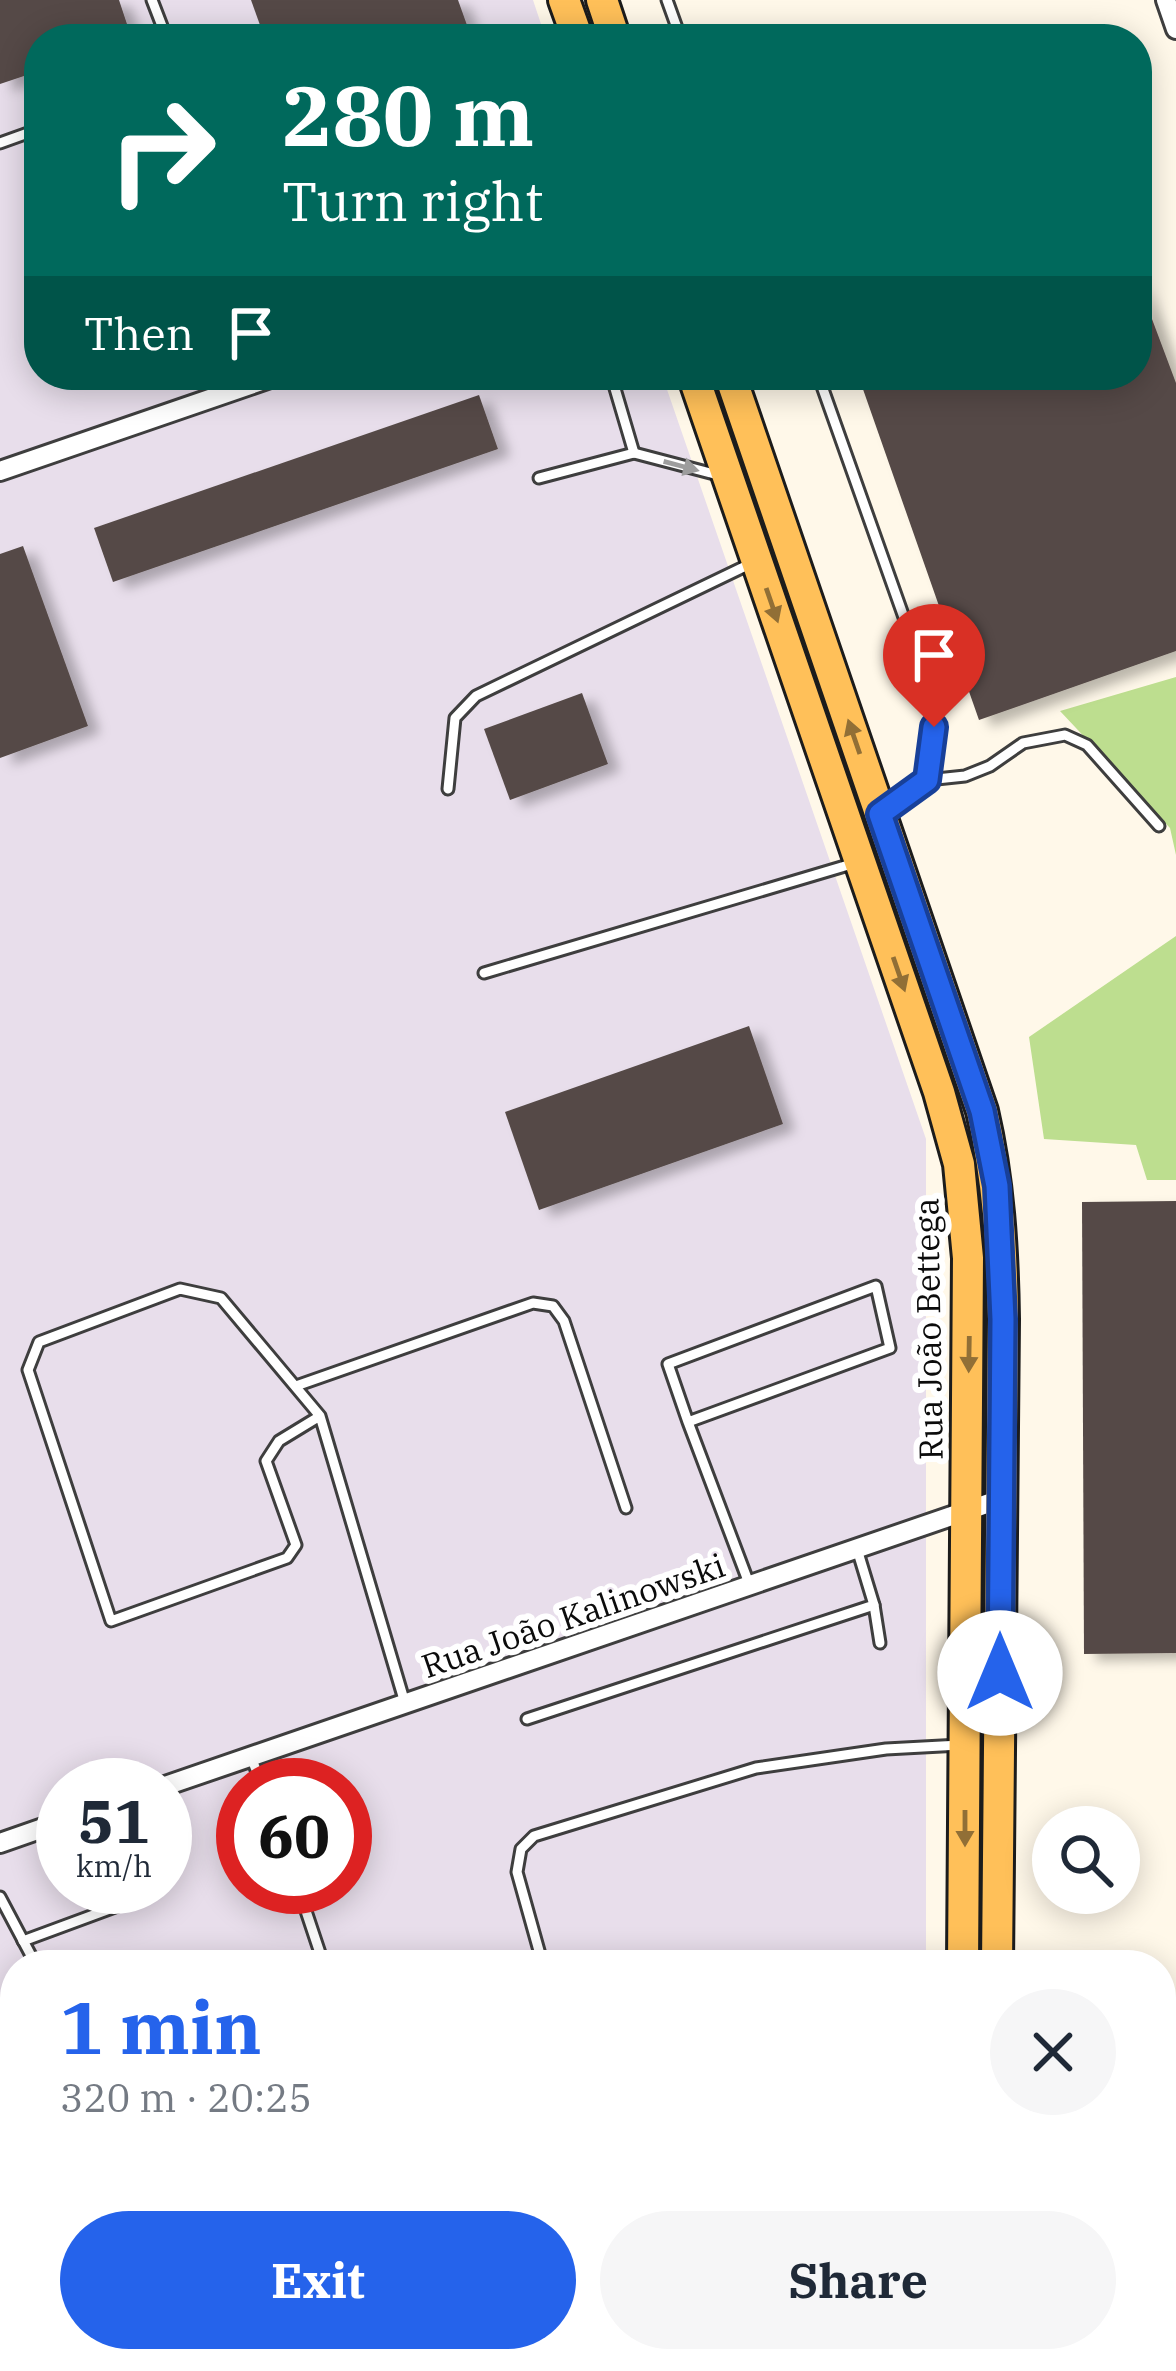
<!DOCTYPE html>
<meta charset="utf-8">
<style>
:root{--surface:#fff;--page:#f6f6f7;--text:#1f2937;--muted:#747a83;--accent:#2563eb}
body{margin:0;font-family:"IBM Plex Serif",serif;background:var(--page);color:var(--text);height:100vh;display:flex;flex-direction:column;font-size:45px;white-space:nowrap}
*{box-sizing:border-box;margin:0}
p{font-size:39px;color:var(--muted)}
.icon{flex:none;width:66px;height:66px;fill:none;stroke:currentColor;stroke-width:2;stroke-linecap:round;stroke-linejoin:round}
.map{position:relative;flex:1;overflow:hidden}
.panel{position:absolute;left:0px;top:1950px;width:1176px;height:423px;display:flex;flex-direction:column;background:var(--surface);border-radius:48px 48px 0 0;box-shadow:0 6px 30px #0003}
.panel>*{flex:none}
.banner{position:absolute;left:24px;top:24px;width:1128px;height:366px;border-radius:48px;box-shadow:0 6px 30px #0003;background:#00695c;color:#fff;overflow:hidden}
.controls{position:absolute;left:1032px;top:1806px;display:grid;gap:24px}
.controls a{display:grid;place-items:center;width:108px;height:108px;border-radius:50%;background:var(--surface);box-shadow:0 6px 30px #0003;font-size:60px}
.speed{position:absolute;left:36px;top:1758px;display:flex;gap:24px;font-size:60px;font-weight:700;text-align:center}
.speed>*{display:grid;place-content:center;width:156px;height:156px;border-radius:50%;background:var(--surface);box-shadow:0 6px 30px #0003;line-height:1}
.speed small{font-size:30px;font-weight:400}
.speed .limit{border:18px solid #d22;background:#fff;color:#111}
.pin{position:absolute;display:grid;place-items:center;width:102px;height:102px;color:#fff;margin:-123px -51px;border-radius:50% 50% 50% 0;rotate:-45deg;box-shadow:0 0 12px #0007}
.pin .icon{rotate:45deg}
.me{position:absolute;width:132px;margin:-66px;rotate:0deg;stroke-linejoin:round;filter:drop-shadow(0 0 9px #0008)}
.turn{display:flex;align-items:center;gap:42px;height:252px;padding:0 60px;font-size:54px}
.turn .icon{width:156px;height:156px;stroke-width:2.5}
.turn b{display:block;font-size:84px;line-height:102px}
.then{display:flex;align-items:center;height:114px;padding:0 60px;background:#0003;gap:24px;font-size:45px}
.round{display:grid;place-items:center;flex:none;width:126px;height:126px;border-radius:63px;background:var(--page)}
.headline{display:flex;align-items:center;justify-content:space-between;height:204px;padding:0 60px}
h1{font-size:72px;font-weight:700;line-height:90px;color:var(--accent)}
.button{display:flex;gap:24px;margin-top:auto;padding:24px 60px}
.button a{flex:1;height:138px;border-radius:72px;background:var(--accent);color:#fff;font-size:48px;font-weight:700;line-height:138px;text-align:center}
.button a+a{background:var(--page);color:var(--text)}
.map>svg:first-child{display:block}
.industrial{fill:#e8deeb;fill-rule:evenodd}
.forest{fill:#bdde8f}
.building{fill:#554a47;filter:url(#shadow)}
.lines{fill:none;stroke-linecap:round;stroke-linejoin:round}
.service-casing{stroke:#3e3e3e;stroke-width:15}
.minor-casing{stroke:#3e3e3e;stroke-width:24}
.primary-casing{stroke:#1c1c1c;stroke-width:36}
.service{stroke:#fff;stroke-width:9}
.minor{stroke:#fff;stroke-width:18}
.primary{stroke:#ffc059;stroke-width:30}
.oneway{fill:#9d9d9d}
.oneway2{fill:#916f36}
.route-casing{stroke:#184099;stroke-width:30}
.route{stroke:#2563eb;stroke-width:21}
.labels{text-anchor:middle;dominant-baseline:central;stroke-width:12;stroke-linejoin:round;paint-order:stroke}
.street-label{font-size:33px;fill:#0b0b0b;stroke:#fff}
</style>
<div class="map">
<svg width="1176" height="2371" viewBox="0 0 1176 2371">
<defs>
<filter id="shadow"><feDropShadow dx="12" dy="7" stdDeviation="6" flood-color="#0004"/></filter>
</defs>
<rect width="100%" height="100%" fill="#fff8e9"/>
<!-- industrial -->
<path class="industrial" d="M0,0h533l13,39h-507v336h623l264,764v826h-911v393h911v13h-926zM63,1785h102v102h-102zM243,1785h102v102h-102z"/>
<!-- forest -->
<g class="forest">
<polygon points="1176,677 1176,855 1170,828 1060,711"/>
<polygon points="1176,936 1176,1180 1147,1180 1136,1145 1044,1139 1029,1037"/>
</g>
<!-- building -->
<g class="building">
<polygon points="0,0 119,0 132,39 39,39 39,71 0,84"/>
<polygon points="251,0 458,0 472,39 265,39"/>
<polygon points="1137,279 1176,383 1176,651 979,720 858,375 1137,375"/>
<polygon points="479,395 498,449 113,582 94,528"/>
<polygon points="23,546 88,726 0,758 0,554"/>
<polygon points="582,693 608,764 510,800 484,729"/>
<polygon points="749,1026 783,1124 539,1210 505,1112"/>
<polygon points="1176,1201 1176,1653 1084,1654 1082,1202"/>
</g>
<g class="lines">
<!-- service casing -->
<g class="service-casing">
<g id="service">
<polyline points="152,0 167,39"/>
<polyline points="667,0 681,39"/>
<polyline points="0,143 39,129"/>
<polyline points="528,375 532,381 565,375"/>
<polyline points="611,375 634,453"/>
<polyline points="818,375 934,702 933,752 927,780 887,808"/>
<polyline points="539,478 634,453 718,475"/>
<polyline points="927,780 965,776 990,766 1023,743 1065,735 1087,745 1159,826"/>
<polyline points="448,789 455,718 476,696 752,563"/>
<polyline points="484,973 855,863"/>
<polyline points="296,1386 533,1303 553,1306 564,1321 626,1508"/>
<polyline points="320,1416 279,1441 266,1461 296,1545 287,1558 111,1621 28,1370 39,1342 180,1289 221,1298 320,1416 405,1703"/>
<polyline points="688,1422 668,1364 876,1286 890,1348 688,1422 750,1586"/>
<polyline points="874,1605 880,1643"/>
<polyline points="527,1719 874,1605 857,1549"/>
<polyline points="251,1757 262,1785"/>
<polyline points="298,1887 324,1965"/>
<polyline points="0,1897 36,1965"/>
<polyline points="23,1941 153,1893"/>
<polyline points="543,1965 517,1872 521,1849 534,1836 756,1768 886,1749 960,1745"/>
<polyline points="863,2371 865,2358"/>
<polyline points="1050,2371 1050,2358"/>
</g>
</g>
<!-- minor casing -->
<g class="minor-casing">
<g id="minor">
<polyline points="1166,0 1176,29"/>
<polyline points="0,471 279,375"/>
<polyline points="165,1786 1001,1499"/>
<polyline points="0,1843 63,1821"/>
</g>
</g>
<!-- primary casing -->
<g class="primary-casing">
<g id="primary">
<polyline points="564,0 578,39"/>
<polyline points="602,0 615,39"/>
<polyline points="693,375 939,1092 959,1164 968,1258 963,1965"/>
<path d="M730,375l252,736c16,69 20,137 21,208l-6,646"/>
<polyline points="960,2371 960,2358"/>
<polyline points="993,2371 993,2358"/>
</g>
</g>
<!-- service -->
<use href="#service" class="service"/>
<!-- minor -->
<use href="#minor" class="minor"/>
<!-- primary -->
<use href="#primary" class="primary"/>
</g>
<!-- one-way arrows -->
<defs><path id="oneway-solid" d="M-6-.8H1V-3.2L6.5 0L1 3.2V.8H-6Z" transform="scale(3)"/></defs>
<use class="oneway" href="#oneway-solid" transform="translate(681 466) rotate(15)"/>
<g class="oneway2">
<use href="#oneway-solid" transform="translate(772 605) rotate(71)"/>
<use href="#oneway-solid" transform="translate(854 737) rotate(-109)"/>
<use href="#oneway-solid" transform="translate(899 974) rotate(71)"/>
<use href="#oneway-solid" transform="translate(969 1354) rotate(91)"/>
<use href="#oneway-solid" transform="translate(965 1828) rotate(90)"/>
</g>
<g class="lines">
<!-- route casing -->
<g class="route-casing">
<polyline id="route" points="934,727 927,780 880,814 982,1111 997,1186 1003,1319 1000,1673"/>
</g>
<!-- route -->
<use href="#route" class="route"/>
</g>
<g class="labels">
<!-- street labels -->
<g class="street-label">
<text transform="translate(928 1329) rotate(-91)">Rua João Bettega</text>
<text transform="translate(573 1615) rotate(-19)">Rua João Kalinowski</text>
</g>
</g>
</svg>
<div class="controls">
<a><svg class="icon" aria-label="search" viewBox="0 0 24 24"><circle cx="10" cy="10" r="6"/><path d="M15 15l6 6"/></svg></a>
</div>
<div class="speed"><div>51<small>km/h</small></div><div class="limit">60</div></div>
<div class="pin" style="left:934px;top:727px;background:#d93025"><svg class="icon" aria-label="arrive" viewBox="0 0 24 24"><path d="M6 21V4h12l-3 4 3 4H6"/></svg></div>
<svg class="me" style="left:1000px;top:1673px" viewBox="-20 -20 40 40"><circle r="19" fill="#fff"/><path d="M0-13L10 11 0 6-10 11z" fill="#2563eb"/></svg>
<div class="banner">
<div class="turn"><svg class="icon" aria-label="right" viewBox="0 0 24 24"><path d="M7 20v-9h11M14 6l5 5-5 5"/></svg><div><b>280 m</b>Turn right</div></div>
<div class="then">Then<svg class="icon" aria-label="arrive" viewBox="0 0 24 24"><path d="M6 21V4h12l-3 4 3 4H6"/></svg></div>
</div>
<section class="panel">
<div class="headline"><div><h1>1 min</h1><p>320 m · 20:25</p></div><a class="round"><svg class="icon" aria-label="close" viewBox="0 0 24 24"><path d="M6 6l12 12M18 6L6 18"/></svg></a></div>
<div class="button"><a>Exit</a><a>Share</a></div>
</section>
</div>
